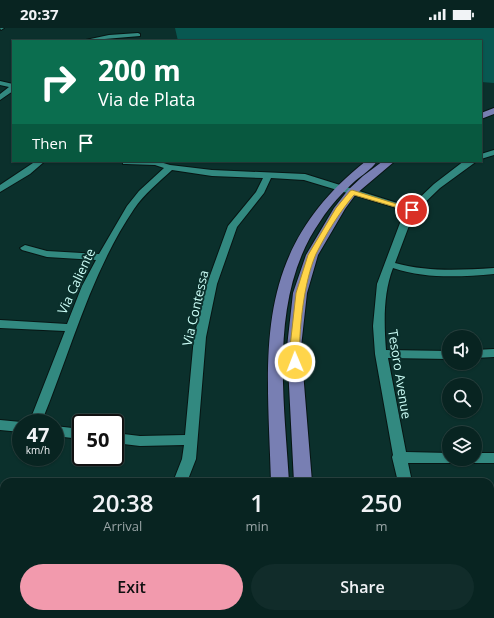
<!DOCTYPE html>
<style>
:root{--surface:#082421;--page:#112c2a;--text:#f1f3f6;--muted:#98a4a5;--line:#29413f;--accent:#f29aad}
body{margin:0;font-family:"Open Sans",sans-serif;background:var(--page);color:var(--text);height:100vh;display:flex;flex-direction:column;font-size:15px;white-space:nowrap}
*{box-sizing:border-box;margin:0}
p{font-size:13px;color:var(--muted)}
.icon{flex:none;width:22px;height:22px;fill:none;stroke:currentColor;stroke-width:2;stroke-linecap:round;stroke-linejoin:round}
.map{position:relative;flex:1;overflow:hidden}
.side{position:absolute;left:0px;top:450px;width:494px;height:140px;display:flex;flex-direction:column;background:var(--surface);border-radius:12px 12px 0 0;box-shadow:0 1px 3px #0004,0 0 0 1px var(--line)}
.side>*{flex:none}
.banner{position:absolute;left:12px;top:12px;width:470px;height:122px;border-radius:0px;box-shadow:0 1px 3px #0004,0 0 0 1px var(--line);background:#0b6e4f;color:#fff;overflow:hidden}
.buttons{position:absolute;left:442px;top:302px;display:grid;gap:8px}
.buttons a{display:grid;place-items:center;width:40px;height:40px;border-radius:50%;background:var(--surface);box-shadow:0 1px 3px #0004,0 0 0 1px var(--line);font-size:20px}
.speed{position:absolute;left:12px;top:386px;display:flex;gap:8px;font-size:20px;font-weight:700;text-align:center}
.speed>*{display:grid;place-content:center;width:52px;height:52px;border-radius:50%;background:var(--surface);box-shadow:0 1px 3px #0004,0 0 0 1px var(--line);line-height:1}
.speed small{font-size:10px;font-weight:400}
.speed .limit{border:2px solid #111;border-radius:6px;background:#fff;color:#111}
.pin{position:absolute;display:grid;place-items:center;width:34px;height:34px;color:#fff;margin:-17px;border:2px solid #fff;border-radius:50%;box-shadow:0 1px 4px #0007}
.me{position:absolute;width:44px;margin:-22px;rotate:359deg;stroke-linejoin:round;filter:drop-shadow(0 0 3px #0008)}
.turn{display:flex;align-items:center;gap:14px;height:84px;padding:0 20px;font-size:18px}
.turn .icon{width:52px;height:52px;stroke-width:2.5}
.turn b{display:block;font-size:28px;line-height:34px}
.then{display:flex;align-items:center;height:38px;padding:0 20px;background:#0003;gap:8px;font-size:15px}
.eta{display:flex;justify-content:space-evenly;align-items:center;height:68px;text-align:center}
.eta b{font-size:24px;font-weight:600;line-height:28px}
.primary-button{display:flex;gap:8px;margin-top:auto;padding:8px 20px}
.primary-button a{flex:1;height:46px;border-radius:24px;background:var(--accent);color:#111;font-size:16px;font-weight:600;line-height:46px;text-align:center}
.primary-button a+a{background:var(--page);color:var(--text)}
.status{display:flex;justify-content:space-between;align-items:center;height:28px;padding:0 20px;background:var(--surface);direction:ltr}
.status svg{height:11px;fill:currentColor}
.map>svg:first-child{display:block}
.green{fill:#085851}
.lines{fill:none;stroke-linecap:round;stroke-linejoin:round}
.minor-casing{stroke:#071513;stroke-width:2}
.major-casing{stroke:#071513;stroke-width:2}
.minor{fill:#328980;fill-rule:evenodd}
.major{fill:#787fb3;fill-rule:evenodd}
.route{fill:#ffd54a;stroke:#a68a30}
.labels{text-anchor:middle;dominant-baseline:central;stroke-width:4;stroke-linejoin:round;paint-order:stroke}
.street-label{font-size:13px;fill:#cbfdf6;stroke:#0b302c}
</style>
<div class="status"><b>20:37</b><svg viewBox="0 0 49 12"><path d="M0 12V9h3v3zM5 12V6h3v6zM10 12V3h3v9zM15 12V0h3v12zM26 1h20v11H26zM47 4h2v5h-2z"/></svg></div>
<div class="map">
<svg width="494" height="590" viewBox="0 0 494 590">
<rect width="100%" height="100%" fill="#0b302c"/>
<!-- green -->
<polygon class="green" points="175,0 494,0 494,55 481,54 481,13 178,13"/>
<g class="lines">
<!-- minor casing -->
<g class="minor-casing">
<g id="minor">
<polygon points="0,0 4,0 1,2"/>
<polygon points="138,5 140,6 140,8 81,13 109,7"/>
<polygon points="0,53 13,56 13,63 0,72 0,66 9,59 0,57"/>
<polygon points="494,122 494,127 481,131 481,126"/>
<polygon points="36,133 45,133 30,146 0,164 0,157"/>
<path d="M123,133h34l13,4 42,5 93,4 105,33 24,-23 30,-23h13l-37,27 -24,23 -6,12 -15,40c33,9 65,7 99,5v6c-34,3 -68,5 -101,-6 -10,26 -9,55 -7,82l63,1v8l-61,-1 18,94 43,1v6h6l-1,3 -5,1h-41l4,19h-14l-6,-25 1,-2 -18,-101 -2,-28 4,-42 23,-61 7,-12 -103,-31 -33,-2 -7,15 -27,34 -20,57 -11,53 -10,122 -9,23h-14l9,-23 2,-14 -44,1 -25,-3v-10l25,3 45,-1 9,-98 13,-53 21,-58 28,-34 7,-14 -51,-2 -40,-6c-13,12 -28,24 -38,39 -44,65 -63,142 -93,214h-12l36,-92 -65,-3v-8l67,4 15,-38 14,-26 -49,-3 -25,-7 -2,-2 5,-3 22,6 52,3 28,-48 12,-15 25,-23 -9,-3 -29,-1h-3z"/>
<polygon points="494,321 494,329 475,330 475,322"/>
<polygon points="0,392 21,394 24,395 21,395 21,404 0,402"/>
<polygon points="55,398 81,401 81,411 55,408"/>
<polygon points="475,425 494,425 494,435 475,435 470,434 469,431 475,431"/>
<polygon points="4,555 4,578 0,580 0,556"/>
<polygon points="490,572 494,572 494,588 486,586 490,586"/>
</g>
</g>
<!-- major casing -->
<g class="major-casing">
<g id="major">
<polygon points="494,80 494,86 481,91 481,85"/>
<path d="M366,133h11c-5,8 -15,14 -22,20 -13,12 -25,25 -34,39 -53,75 -37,176 -32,262h-18c-4,-131 -20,-230 95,-321z"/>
<polygon points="383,133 395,133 356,166 345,181 318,227 307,265 301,319 312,454 294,454 287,319 293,265 306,227 334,180 348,162 363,148"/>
<polygon points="274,586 294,586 295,590 275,590"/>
<rect x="302" y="586" width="20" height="4"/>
</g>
</g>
<!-- minor -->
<use href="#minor" class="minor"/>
<!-- major -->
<use href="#major" class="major"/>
</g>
<!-- route -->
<path class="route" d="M352,162l64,20 -4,2 -58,-17c-15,18 -28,39 -38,59 -12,27 -18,79 -16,108l-5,4 -3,-1 -2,-18 6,-54 12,-38 28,-47 14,-17z"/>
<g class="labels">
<!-- street labels -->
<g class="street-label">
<text transform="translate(76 253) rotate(-65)">Via Caliente</text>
<text transform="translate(195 280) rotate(-77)">Via Contessa</text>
<text transform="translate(400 346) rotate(81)">Tesoro Avenue</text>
</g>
</g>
</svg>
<div class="buttons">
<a><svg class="icon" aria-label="sound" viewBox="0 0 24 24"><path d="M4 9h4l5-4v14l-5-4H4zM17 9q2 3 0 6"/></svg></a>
<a><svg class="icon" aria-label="search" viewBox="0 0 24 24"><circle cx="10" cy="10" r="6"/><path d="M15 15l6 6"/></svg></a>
<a><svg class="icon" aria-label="layers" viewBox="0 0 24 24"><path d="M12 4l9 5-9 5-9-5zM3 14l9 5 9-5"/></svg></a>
</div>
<div class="speed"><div>47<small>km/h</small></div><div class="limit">50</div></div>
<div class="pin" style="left:412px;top:182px;background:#d93025"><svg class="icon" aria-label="arrive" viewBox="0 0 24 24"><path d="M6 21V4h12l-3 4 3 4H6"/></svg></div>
<svg class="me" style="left:295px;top:334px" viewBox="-20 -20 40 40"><circle r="17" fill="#ffd54a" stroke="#fff" stroke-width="3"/><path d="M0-11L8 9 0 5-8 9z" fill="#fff"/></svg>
<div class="banner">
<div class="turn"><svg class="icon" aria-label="right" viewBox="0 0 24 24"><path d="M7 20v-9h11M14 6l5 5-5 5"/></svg><div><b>200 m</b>Via de Plata</div></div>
<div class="then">Then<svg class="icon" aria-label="arrive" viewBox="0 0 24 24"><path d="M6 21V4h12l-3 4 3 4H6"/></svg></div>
</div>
<section class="side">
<div class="eta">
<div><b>20:38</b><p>Arrival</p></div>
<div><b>1</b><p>min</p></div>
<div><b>250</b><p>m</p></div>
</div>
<div class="primary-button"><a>Exit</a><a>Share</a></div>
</section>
</div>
